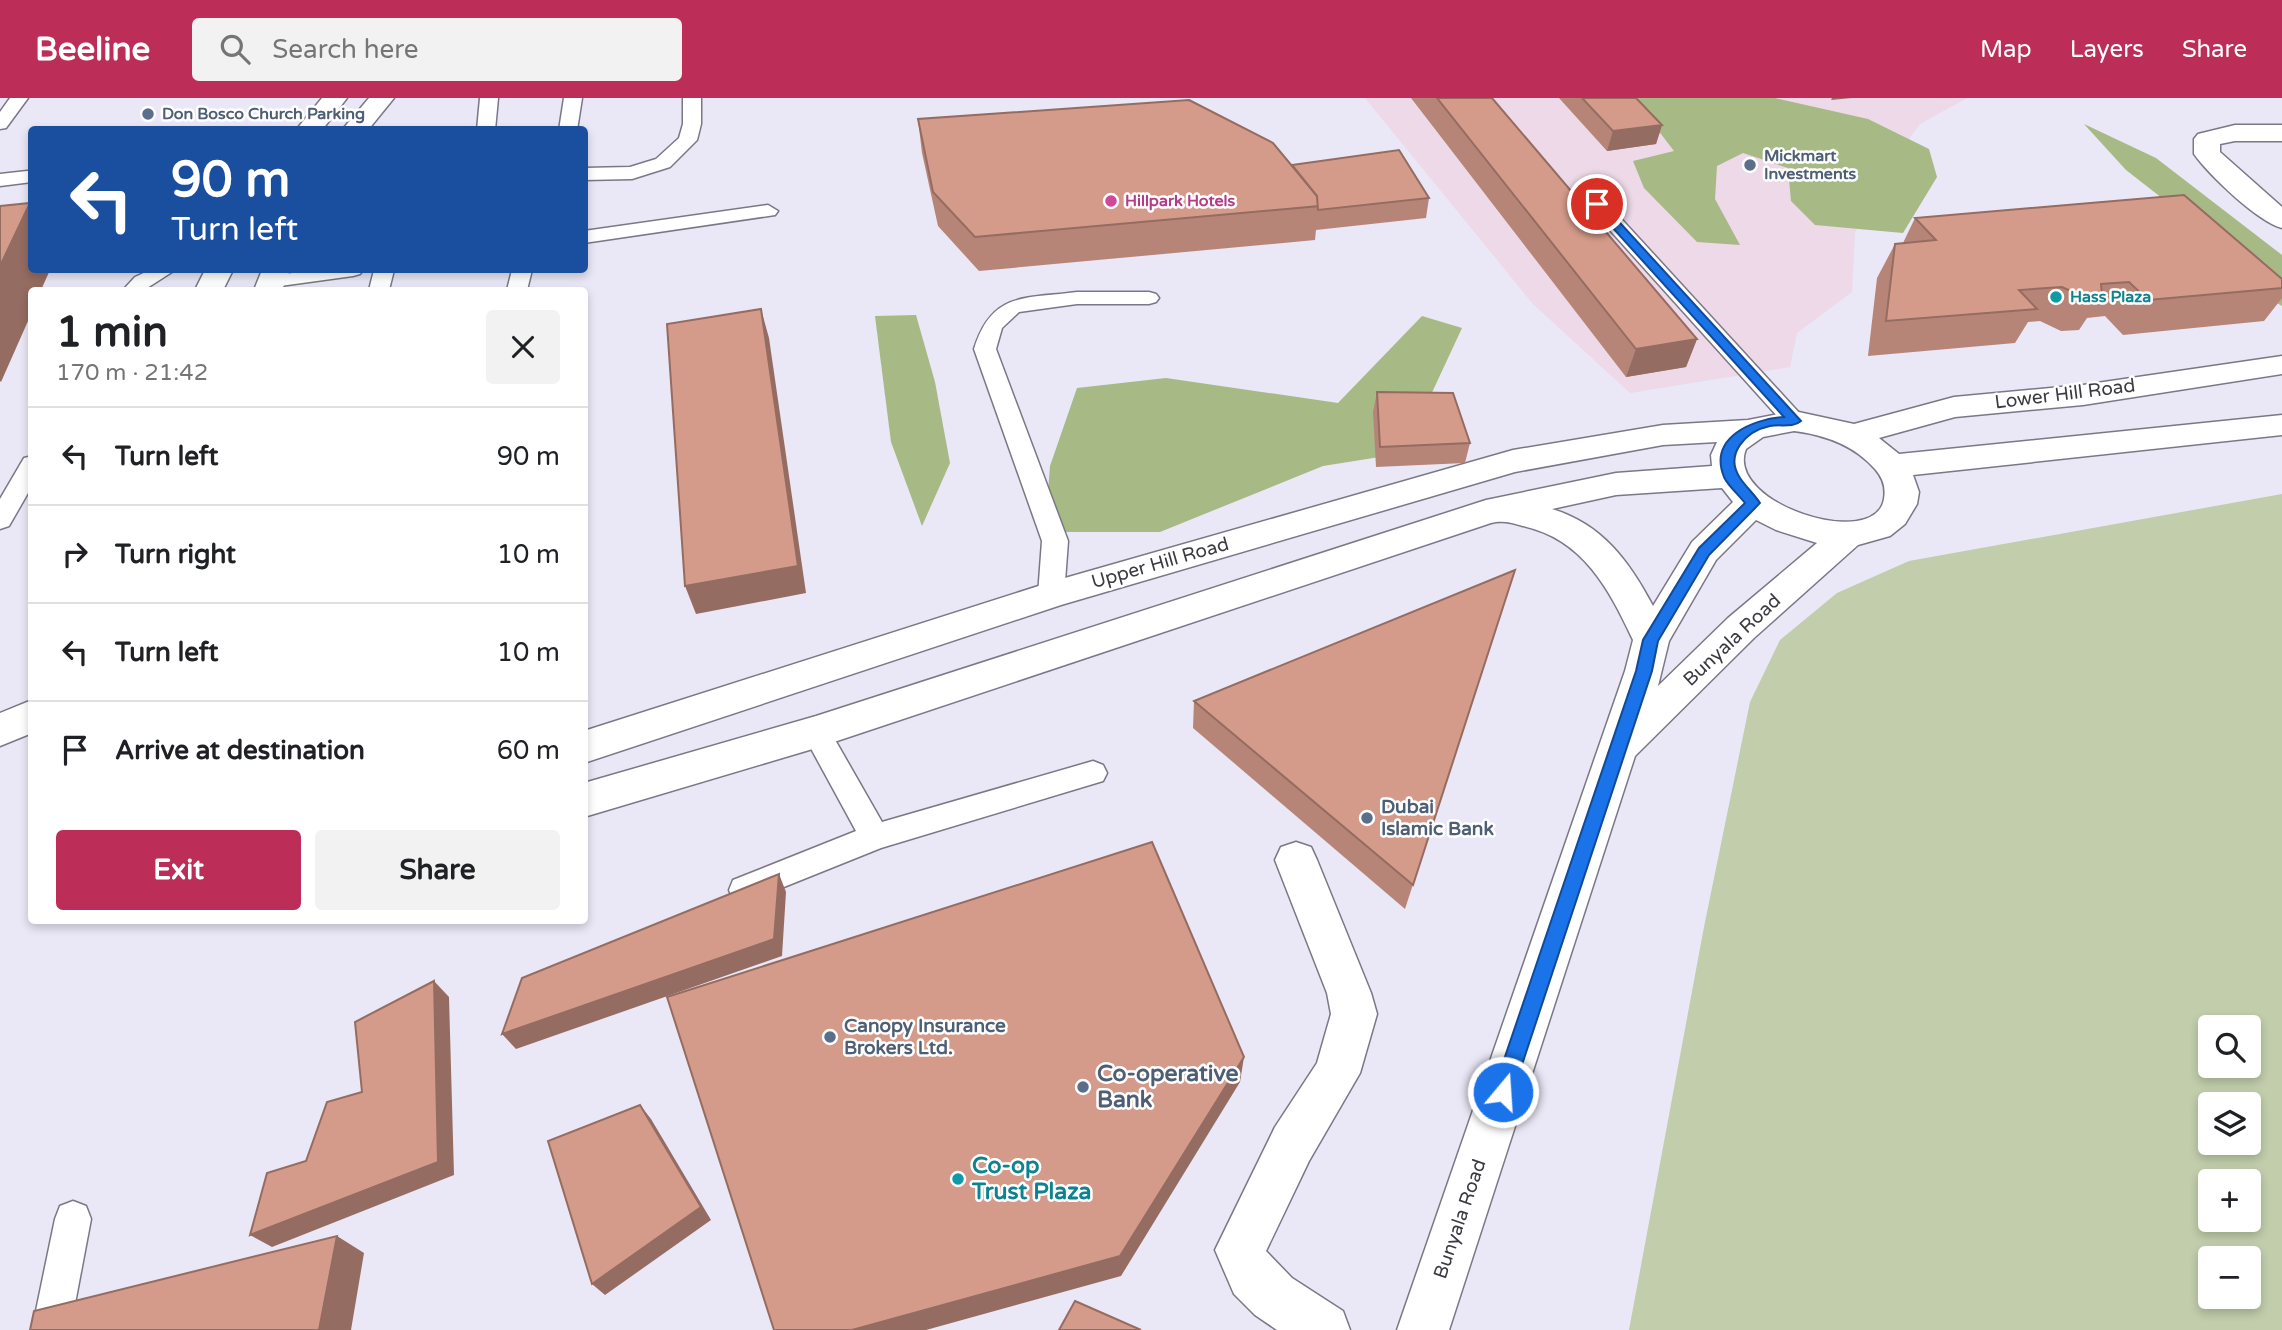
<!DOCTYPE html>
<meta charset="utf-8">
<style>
:root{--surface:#fff;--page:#f2f2f2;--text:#202124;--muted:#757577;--line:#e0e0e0;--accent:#bc2d57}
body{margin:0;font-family:"Varela Round",sans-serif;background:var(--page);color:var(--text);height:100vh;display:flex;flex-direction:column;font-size:26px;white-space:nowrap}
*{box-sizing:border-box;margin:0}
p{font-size:23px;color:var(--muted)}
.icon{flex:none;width:38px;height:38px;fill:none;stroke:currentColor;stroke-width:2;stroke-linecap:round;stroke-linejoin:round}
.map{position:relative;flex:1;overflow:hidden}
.sheet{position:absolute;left:28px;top:189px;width:560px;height:637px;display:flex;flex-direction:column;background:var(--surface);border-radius:7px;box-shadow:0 4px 10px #0003}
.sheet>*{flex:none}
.banner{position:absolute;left:28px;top:28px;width:560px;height:147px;border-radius:7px;box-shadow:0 4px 10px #0003;background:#1a4fa0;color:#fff;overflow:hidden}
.fabs{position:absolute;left:2198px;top:917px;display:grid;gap:14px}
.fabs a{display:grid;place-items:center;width:63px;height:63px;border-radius:7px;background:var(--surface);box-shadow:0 4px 10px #0003;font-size:35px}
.pin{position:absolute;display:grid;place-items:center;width:60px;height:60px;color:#fff;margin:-30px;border:4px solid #fff;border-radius:50%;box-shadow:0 2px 7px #0007}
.me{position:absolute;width:77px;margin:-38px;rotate:18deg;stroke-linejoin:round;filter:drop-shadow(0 0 5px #0008)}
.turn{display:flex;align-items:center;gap:24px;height:147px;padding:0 28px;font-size:32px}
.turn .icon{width:91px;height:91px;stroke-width:2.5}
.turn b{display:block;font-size:49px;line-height:60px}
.round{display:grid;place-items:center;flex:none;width:74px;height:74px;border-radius:7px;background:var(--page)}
.summary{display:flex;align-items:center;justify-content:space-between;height:119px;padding:0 28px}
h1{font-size:42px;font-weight:700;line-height:52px}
.action{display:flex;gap:14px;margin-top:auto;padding:14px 28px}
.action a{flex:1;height:80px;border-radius:7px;background:var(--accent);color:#fff;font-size:28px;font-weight:700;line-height:80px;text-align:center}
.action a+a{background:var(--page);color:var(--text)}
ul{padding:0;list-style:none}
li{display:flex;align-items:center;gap:21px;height:98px;padding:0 28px;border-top:2px solid var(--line)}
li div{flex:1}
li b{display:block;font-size:26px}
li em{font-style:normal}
header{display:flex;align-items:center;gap:42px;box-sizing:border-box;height:98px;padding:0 35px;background:var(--accent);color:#fff}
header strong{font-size:33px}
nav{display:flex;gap:38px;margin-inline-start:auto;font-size:24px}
.search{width:490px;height:63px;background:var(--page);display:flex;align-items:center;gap:18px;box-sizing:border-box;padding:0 24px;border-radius:7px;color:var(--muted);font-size:26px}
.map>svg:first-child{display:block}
.commercial{fill:#edd9e8}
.green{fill:#c1cdab;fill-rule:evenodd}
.forest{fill:#a7b985}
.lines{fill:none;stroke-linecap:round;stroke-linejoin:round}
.service-casing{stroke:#7a7885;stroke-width:3}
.minor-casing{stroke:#7a7885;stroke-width:3}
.tertiary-casing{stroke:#7a7885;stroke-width:3}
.service{fill:#fff;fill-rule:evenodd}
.minor{fill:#fff;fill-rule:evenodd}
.tertiary{fill:#fff;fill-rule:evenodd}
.wall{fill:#b78577}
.shaded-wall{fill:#956c61}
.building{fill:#d59b8a;stroke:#956c61;stroke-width:2}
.route{fill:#1a73e8;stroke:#114b97;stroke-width:2}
.service-dot{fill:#5c6f8a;stroke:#fff;stroke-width:2.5}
.hotel-dot{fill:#d1479c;stroke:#fff;stroke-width:2.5}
.culture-dot{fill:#0f9aa8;stroke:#fff;stroke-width:2.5}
.labels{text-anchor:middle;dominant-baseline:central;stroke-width:5;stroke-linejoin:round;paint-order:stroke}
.far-service-label{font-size:16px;font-weight:bold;fill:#4e5e75;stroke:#fff;text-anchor:start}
.far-hotel-label{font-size:16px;font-weight:bold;fill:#b23c85;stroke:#fff;text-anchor:start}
.far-culture-label{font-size:16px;font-weight:bold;fill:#0d838f;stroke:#fff;text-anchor:start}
.street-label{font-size:19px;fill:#3b3a40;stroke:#fff}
.service-label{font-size:19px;font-weight:bold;fill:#4e5e75;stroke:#fff;text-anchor:start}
.near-service-label{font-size:23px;font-weight:bold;fill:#4e5e75;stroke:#fff;text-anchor:start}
.near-culture-label{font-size:23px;font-weight:bold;fill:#0d838f;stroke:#fff;text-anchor:start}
</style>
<header>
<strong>Beeline</strong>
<div class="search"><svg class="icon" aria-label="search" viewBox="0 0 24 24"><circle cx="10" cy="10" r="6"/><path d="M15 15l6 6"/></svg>Search here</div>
<nav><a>Map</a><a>Layers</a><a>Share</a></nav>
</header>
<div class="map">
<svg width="2282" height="1232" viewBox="0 0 2282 1232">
<rect width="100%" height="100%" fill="#eae7f6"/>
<!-- commercial -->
<polygon class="commercial" points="1365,0 1967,0 1920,26 1886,72 1855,135 1852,194 1797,235 1790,269 1630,295 1533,206"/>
<!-- green -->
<path class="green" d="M2282,396v836h-653l75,-403 46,-225 30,-62 57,-47 72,-32zM2210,929h39v39h-39zM2210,1006h39v39h-39zM2210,1083h39v39h-39zM2210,1160h39v39h-39z"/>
<!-- forest -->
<g class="forest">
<polygon points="1626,0 1775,0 1868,21 1929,51 1937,79 1903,135 1815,127 1791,103 1788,70 1743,55 1717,68 1715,101 1740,147 1697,144 1644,90 1633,63 1674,53 1651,23"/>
<polygon points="2084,26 2156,60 2282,157 2282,208 2234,180 2194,125 2126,72"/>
<polygon points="916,217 935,284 950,365 922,428 891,344 875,218"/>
<polygon points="1422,218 1462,230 1422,316 1455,347 1323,368 1160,434 1045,434 1050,368 1077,290 1166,280 1338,305"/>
</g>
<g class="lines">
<!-- service casing -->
<g class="service-casing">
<g id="service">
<polygon points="10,0 28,0 6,30 0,31 0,14"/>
<polygon points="480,0 498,0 495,32 477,32"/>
<polygon points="564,0 582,0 577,32 559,32"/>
<polygon points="683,0 701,0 701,26 697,42 670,69 632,81 584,82 584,70 630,69 656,61 679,40 683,26"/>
<polygon points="27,73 32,74 32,84 0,88 0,76"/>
<polygon points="1597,100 1604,102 1802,318 1806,323 1802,328 1794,330 1786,328 1590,110 1587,106"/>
<polygon points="768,107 778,113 775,117 584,145 584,133"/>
<polygon points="150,172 175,172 144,192 123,192 135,179"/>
<polygon points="312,172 363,172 360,176 353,178 273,189 266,187 263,183 266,179"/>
<polygon points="374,172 394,172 389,192 369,192"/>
<polygon points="512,172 532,172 527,192 507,192"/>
<path d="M1077,194h72l7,2 3,4 -3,4 -7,2h-72l-58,8 -17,16 -6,21 72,192 -4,54 -4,7 -9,3 -9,-3 -4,-7 4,-54 -68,-192c18,-58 51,-50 103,-57z"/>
<polygon points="32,358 32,388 9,428 0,431 0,401 24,360"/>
<polygon points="816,623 826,626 882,724 1093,663 1103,667 1107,675 1103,683 881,750 744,805 733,802 729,792 733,782 856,733 802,634 806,626"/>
<polygon points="73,1103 86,1108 91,1121 70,1232 32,1232 55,1121 60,1108"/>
</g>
</g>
<!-- minor casing -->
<g class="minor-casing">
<g id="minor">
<path d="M2235,27h47v16h-47l-15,3v8l62,55v21c-24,-6 -73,-53 -88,-74v-15l4,-5z"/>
<polygon points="32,602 32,635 0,648 0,615"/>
<polygon points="1296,744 1311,749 1317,762 1371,895 1377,916 1360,975 1309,1063 1266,1153 1292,1180 1343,1213 1350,1232 1277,1232 1255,1217 1234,1196 1215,1152 1275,1029 1317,965 1331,916 1327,895 1275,762 1281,749"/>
</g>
</g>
<!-- tertiary casing -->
<g class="tertiary-casing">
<g id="tertiary">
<polygon points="322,0 347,0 322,32 296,32"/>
<polygon points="369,0 394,0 368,32 342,32"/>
<polygon points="205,172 233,172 223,192 195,192"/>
<polygon points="262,172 290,172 282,192 254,192"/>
<path d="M2282,258v18l-199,31 -128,12 -76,21 20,16 383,-39v20l-369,40 6,17 -2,12 -12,20 -15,12 -32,9 -104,93 -119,118 -186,574h-52l228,-659 8,-31c-24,-51 -50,-101 -110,-114 -11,-3 -20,-6 -32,-3l-675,225 -232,69v-34l232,-67 670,-216 130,-27 96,-7 -1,-11 6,-13 -54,3 -148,27 -454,133 -477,158v-32l467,-149 462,-132 150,-25 85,-5 46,-9 60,13 100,-27 129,-12zM1794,333c31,4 60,14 81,38 8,9 11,18 9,30 -9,53 -160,4 -138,-50l17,-12zM1722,390l11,14 -41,40 -39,64c-24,-45 -51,-82 -101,-97l64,-14zM1756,422l20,10 41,13 -89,75 -70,68 11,-45 47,-81z"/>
</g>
</g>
<!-- service -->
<use href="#service" class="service"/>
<!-- minor -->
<use href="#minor" class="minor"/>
<!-- tertiary -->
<use href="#tertiary" class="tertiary"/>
</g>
<!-- wall -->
<g class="wall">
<polygon points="1411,0 1492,0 1697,241 1686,269 1626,279"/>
<polygon points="1559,0 1636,0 1662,27 1656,46 1607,53"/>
<polygon points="918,21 1292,67 1429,100 1426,120 1316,132 1315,142 979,173 938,128 922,55"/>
<polygon points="1915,120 2282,181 2282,200 2264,223 2123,237 2105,218 2087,220 2079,232 2061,233 2040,223 2028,224 2015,245 1868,258 1877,180 1895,146 1903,145"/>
<polygon points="1377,294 1470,345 1465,365 1376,369 1373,314"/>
<polygon points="1515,472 1405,811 1193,630 1194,603"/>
</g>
<!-- shaded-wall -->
<g class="shaded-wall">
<polygon points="1832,0 1852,0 1831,2"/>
<polygon points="1662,27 1656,46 1607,53 1613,33"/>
<polygon points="30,105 32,107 32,172 50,172 41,192 32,192 32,214 1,284 0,283 0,168"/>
<polygon points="761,211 769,240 806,495 696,516 685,488"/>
<polygon points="1697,241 1686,269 1626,279 1636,251"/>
<polygon points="779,776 786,794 782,858 516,951 502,936"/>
<polygon points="434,883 449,899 454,1077 272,1149 250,1137 438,1064"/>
<polygon points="1244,959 1240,984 1121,1178 926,1232 852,1232"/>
<polygon points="640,1007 651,1021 711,1122 605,1197 592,1186"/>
<polygon points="337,1138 364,1155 351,1232 319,1232"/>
</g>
<!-- building -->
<g class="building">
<polygon points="1437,0 1492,0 1697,241 1636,251"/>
<polygon points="1582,0 1636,0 1662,27 1613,33"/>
<polygon points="1189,2 1273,45 1317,98 1319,108 975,139 933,94 918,21"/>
<polygon points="1399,52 1429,100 1318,112 1317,98 1292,67"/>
<polygon points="2184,97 2282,181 2282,190 2148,202 2129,184 2101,186 2102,197 2084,199 2062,189 2019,192 2037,211 1886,223 1895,146 1936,142 1915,120"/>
<polygon points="30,105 0,168 0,108"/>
<polygon points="761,211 798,468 685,488 667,226"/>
<polygon points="1377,294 1453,295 1470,345 1380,349"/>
<polygon points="1515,472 1413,787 1194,603"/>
<polygon points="1152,744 1244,959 1120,1158 852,1232 774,1232 667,899"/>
<polygon points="779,776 774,841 502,936 522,880"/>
<polygon points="434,883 438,1064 250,1137 267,1075 306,1063 327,1004 362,994 355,924"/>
<polygon points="640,1007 701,1109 592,1186 548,1043"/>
<polygon points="337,1138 319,1232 30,1232 34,1213"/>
<polygon points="1075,1203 1141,1232 1059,1232"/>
</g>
<!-- route -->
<path class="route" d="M1593,104h8l200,219c-8,7 -21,3 -31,5 -24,5 -46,28 -30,52 6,9 14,16 20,25l-51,52 -51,86 -6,30 -139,421 -3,7 -7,3 -7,-3 -3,-7 143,-421 7,-31 56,-92 46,-45c-6,-8 -17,-17 -21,-26 -16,-40 29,-58 60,-60l-191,-211z"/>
<!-- markers -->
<g class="service-dot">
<circle cx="148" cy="16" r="7"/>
<circle cx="1750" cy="67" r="7"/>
<circle cx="1367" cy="720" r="7"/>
<circle cx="830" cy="939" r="7"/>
<circle cx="1083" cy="989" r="7"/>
</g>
<circle class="hotel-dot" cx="1111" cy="103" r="7"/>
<g class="culture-dot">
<circle cx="2056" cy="199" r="7"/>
<circle cx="958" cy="1081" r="7"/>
</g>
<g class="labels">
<!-- far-service labels -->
<g class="far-service-label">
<text x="162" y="16">Don Bosco Church Parking</text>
<text x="1764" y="58">Mickmart<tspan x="1764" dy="18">Investments</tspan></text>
</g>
<!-- far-hotel labels -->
<g class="far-hotel-label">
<text x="1125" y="103">Hillpark Hotels</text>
</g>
<!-- far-culture labels -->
<g class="far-culture-label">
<text x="2070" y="199">Hass Plaza</text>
</g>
<!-- street labels -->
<g class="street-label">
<text transform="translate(2065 296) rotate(-7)">Lower Hill Road</text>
<text transform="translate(1160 465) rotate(-16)">Upper Hill Road</text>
<text transform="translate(1732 542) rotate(-43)">Bunyala Road</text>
<text transform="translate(1460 1121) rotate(-71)">Bunyala Road</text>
</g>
<!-- service labels -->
<g class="service-label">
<text x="1381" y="709">Dubai<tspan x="1381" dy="22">Islamic Bank</tspan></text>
<text x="844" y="928">Canopy Insurance<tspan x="844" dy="22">Brokers Ltd.</tspan></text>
</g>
<!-- near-service labels -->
<g class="near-service-label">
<text x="1097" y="976">Co-operative<tspan x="1097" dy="26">Bank</tspan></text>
</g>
<!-- near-culture labels -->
<g class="near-culture-label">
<text x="972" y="1068">Co-op<tspan x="972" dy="26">Trust Plaza</tspan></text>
</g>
</g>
</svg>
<div class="fabs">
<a><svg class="icon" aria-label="search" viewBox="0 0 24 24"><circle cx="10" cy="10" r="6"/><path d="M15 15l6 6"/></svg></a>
<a><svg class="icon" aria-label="layers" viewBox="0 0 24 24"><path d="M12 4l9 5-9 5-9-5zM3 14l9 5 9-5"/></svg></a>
<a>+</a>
<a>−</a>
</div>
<div class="pin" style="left:1597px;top:106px;background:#d93025"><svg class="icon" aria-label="arrive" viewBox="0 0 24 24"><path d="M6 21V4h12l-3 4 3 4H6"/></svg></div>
<svg class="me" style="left:1503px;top:994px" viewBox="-20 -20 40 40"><circle r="17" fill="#1a73e8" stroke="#fff" stroke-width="3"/><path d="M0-11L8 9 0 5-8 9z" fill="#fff"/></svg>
<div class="banner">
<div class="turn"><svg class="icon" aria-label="left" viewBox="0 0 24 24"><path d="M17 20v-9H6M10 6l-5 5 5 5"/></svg><div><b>90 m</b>Turn left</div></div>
</div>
<section class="sheet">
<div class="summary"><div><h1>1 min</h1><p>170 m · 21:42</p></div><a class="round"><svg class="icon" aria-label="close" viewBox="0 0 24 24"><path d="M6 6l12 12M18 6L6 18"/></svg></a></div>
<ul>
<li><svg class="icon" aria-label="left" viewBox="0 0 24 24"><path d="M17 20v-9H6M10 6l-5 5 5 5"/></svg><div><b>Turn left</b></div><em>90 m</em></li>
<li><svg class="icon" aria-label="right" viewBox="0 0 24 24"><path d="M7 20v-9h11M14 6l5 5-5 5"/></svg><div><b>Turn right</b></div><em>10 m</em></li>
<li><svg class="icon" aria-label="left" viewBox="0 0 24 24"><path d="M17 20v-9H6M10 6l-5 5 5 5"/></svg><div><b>Turn left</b></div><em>10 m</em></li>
<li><svg class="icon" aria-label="arrive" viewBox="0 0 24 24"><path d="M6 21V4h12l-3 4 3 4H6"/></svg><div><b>Arrive at destination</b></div><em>60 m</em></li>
</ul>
<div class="action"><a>Exit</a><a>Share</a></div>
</section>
</div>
